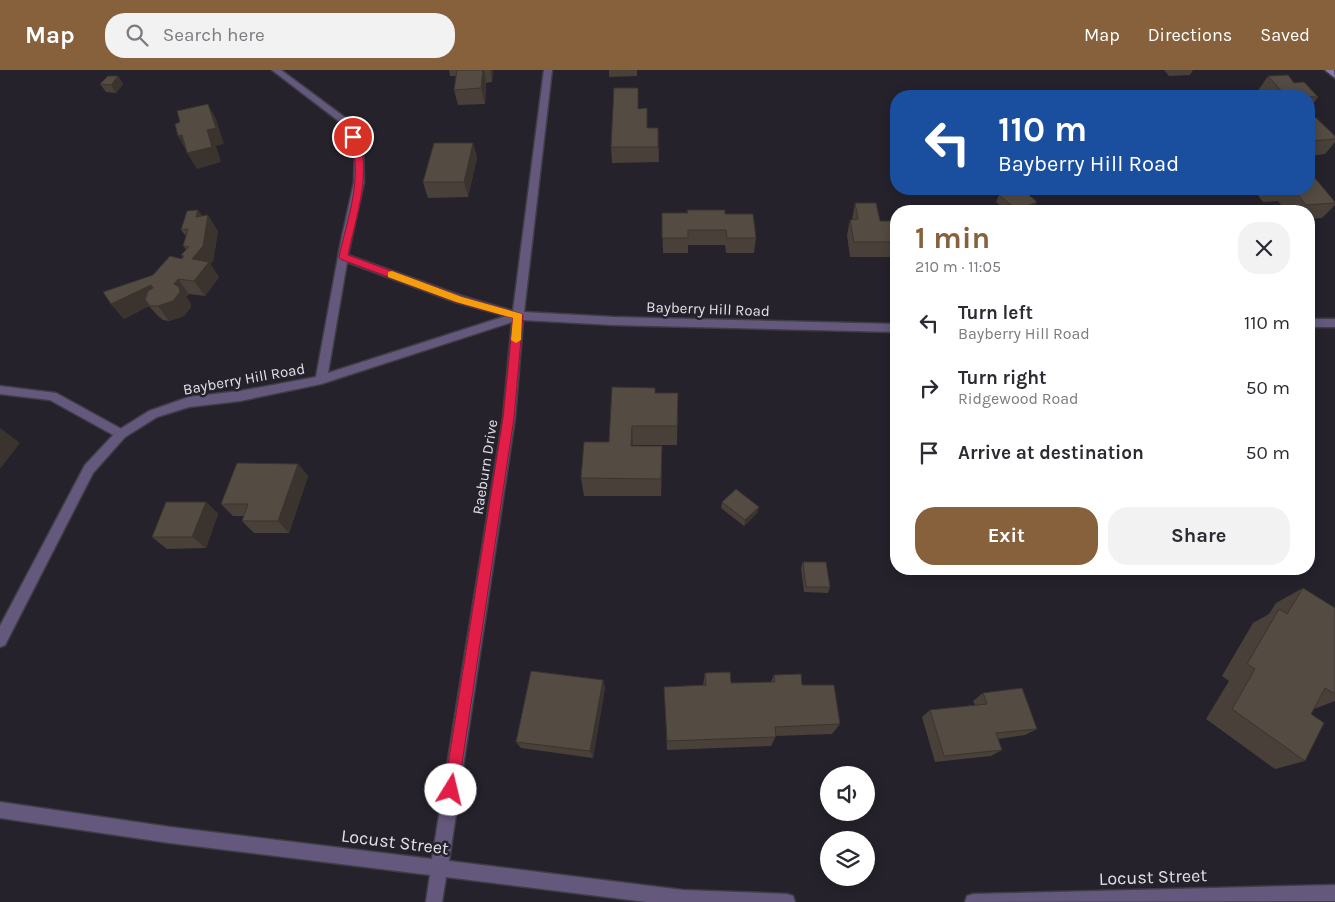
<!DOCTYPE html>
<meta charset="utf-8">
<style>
:root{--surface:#fff;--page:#f2f2f3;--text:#2b2b33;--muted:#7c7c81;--accent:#87603c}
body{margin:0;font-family:Karla,sans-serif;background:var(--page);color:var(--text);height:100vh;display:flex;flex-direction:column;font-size:19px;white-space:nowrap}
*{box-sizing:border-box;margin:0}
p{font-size:16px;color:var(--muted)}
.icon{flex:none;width:28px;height:28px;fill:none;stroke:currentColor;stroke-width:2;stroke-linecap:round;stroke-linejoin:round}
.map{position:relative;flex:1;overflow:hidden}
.sheet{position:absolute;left:890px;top:135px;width:425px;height:370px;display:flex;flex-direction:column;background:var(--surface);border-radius:20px;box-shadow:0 2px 12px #0003}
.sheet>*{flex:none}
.hud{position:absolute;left:890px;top:20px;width:425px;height:105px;border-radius:20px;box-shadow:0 2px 12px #0003;background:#1a4fa0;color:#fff;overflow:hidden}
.controls{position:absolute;left:820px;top:696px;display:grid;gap:10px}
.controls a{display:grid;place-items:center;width:55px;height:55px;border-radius:50%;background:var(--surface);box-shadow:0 2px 12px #0003;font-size:25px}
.pin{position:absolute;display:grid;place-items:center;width:42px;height:42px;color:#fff;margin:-21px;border:2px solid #fff;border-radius:50%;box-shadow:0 1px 5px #0007}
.me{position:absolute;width:55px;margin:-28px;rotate:9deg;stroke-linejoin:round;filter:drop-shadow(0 0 4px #0008)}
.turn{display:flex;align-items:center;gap:18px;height:105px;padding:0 25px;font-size:22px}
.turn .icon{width:65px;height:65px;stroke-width:2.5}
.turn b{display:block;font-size:35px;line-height:42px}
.round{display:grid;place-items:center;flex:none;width:52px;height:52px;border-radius:20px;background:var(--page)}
.headline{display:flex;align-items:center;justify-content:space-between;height:85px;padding:0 25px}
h1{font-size:30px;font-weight:700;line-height:38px;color:var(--accent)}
.button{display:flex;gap:10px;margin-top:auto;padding:10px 25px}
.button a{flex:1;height:58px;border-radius:20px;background:var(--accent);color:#fff;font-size:20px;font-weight:700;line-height:58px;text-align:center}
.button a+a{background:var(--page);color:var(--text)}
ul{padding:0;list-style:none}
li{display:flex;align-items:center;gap:15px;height:65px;padding:0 25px}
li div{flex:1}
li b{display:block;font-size:19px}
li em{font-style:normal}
header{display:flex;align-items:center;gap:30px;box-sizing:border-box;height:70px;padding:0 25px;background:var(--accent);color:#fff}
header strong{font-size:24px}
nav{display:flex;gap:28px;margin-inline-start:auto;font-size:18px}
.search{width:350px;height:45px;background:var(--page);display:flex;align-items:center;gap:12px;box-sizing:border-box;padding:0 18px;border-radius:20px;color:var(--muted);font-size:19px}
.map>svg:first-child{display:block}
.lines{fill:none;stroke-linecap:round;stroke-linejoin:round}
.lane-casing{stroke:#3f3d46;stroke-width:3}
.street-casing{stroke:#3f3d46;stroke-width:3}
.secondary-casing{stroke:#3f3d46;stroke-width:3}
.lane{fill:#64597d;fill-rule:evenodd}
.street{fill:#64597d;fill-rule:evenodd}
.secondary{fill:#8977b0;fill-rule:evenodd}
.wall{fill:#484039}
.shaded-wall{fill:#3b342e}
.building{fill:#544b42;stroke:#3b342e}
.route{fill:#e11d48;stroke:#92132f}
.slow{fill:#f59e0b}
.labels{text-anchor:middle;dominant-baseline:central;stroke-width:5;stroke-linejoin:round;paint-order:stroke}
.street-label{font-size:15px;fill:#e2e0e7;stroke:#25222c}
.near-street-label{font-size:18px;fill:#e2e0e7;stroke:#25222c}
</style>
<header>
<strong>Map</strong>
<div class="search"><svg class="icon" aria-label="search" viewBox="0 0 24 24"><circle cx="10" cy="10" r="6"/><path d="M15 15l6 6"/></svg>Search here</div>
<nav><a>Map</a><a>Directions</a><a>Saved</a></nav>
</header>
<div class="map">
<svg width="1335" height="832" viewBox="0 0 1335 832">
<rect width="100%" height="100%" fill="#25222c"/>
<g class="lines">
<!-- lane casing -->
<g class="lane-casing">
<polygon id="lane" points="0,316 56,323 125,361 127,364 125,367 117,367 50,330 0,324"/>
</g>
<!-- street casing -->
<g class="street-casing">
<g id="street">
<path d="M272,0h9l70,52 12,28 1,32 -16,73 114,41 51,15 31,-241h8l-28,242 90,5 282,7v8l-282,-7 -91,-5 -8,98 -66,443 234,29 104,4 6,2 2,6h-148l-201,-25 -4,25h-16l4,-27 -260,-32 -170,-25v-16l170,25 262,32 71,-441 9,-96 -191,62 -81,17 -51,6 -32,10 -32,20 -32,36 -88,172 -5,2v-21l85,-161 32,-34 32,-20 40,-14 51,-6 76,-14 25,-136 13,-59 1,-32 -11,-25zM347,192l108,40 51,14 -178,57z"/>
<rect x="1309" y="249" width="26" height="8"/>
<polygon points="1335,815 1335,831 965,832 967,826 973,824"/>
</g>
</g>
<!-- secondary casing -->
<g class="secondary-casing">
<polygon id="secondary" points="1325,0 1334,0 1335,8"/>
</g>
<!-- lane -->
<use href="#lane" class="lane"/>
<!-- street -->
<use href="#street" class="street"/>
<!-- secondary -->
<use href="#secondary" class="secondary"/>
</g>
<!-- wall -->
<g class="wall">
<polygon points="449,0 493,0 492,12 486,13 485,34 458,35 454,20 456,6 450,6"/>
<polygon points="609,0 637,0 637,6 609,7"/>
<polygon points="1164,0 1193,0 1190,5 1169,6"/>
<polygon points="118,6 123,14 116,23 106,22 100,14"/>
<polygon points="1268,6 1294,13 1318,27 1309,39 1309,26 1261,26 1257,22"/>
<polygon points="639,39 647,58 658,58 659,92 612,93 611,77"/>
<polygon points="1309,43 1335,66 1335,72 1325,84 1309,86"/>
<polygon points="473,73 477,88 468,127 428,128 423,112"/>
<polygon points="1253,119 1309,119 1335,132 1335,135 1322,148 1309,149 1309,141 1286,141 1278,131 1263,132"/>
<polygon points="999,125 1034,140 1031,141 1006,141 996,132"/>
<polygon points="855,133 880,151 896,159 896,187 850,187 847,165 850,150 852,150"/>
<polygon points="198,140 202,146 218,161 213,191 210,194 219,207 205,226 189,224 186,227 190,232 191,237 184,246 169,251 163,250 157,245 149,236 124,249 111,234 153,205 183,187 181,185 186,179 183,176 186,166 181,160"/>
<polygon points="662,143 725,144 756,168 754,183 726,183 725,175 688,175 688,183 663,183"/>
<polygon points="655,323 678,323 677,375 633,375 633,376 662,395 661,426 584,426 581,408 609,372"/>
<polygon points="298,394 308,406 289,463 254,463 242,451 244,446 233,446 221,434"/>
<polygon points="206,432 218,444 206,478 167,479 152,467"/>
<polygon points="722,432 759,437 757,443 744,456 721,438"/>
<polygon points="803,492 830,517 828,523 804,522 801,498"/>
<polygon points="1303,518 1335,538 1335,631 1314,639 1311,644 1305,691 1275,699 1206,649 1229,611 1222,606 1253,553 1269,544 1276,533"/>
<polygon points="705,603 731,613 771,612 774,605 802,615 840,654 832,664 776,666 771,676 667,680 665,628 703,615"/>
<polygon points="603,610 605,618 593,688 521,678 516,672"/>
<polygon points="983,623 1037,659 1025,665 998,669 1002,680 991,686 935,692 922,647 930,640 975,635 973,631"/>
</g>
<!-- shaded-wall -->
<g class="shaded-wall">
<polygon points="483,0 484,0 486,13 485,34 481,18"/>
<polygon points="490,0 493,0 492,12"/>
<polygon points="118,6 123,14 116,23 111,15"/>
<polygon points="208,34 216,49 224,74 216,76 221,92 197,99 187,83 207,60"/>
<polygon points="182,65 187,82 178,66"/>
<polygon points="473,73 477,88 468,127 464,112"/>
<polygon points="1037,132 1034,140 1031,141 1016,141 1017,140"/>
<polygon points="198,140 207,154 208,145 218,161 213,191 210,194 219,207 205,226 194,211 192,189 196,147"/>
<polygon points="178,209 189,224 186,227 190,232 191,237 184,246 169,251 158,236"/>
<polygon points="151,215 162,230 145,230 149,236 124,249 111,234"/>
<polygon points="632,356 633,375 632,394 631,376"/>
<polygon points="0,358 20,373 0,399"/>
<polygon points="662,376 662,395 661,426 661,409"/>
<polygon points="298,394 308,406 289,463 278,451"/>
<polygon points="206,432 218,444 206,478 192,467"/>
<polygon points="759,437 757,443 744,456 745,450"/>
<polygon points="603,610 605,618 593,688 590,681"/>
</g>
<!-- building -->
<g class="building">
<polygon points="457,0 483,0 481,18 454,20"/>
<polygon points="1288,5 1294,13 1304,12 1318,27 1286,26 1268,6"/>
<polygon points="108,6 118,6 111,15 100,14"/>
<polygon points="614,18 638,18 638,39 647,38 647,58 658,58 658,77 611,77"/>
<polygon points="208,34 216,58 207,60 212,77 187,83 182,65 178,66 175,54 180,52 177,41"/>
<polygon points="1309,43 1311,43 1335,66 1335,69 1309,71"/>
<polygon points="434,73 473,73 464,112 423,112"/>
<polygon points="1309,101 1335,132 1335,133 1306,135 1293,119 1309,119"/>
<polygon points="1017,119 1022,119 1037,132 1017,140 999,125"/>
<polygon points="855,133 876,133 880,151 894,151 896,159 896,172 854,172 850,150 858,149"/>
<polygon points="198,140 196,147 208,145 203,176 192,189 209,192 194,211 178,209 174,214 179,217 180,222 173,231 158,236 151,236 145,230 148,221 153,218 151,215 111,234 103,222 153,205 170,186 182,189 184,186 181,185 189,177 183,176 188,159 181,160 187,141"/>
<polygon points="687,140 725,140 725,144 753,144 756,168 727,168 726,160 688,160 688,168 662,168 662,143 688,143"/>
<polygon points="612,317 655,318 655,323 678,323 677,356 632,356 631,376 662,376 661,409 581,408 584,372 609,372"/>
<polygon points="237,393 298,394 278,451 242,451 248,434 221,434"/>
<polygon points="736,419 759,437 745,450 722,432"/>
<polygon points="166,432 206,432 192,467 152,467"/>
<polygon points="803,492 826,492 830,517 806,517"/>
<polygon points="1303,518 1335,538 1335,624 1325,618 1311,644 1324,653 1305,691 1232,639 1255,599 1247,594 1279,539 1287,544"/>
<polygon points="531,601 603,610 590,681 516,672"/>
<polygon points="730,602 731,613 775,612 774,605 801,604 802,615 834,615 840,654 775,657 776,667 667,671 664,617 706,615 705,603"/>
<polygon points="1022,618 1037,659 996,663 1002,680 944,686 930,640 987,634 983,623"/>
</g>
<!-- route -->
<path class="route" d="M350,65h6c18,33 -1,85 -8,120l114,42 60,17 1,2 -9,102 -56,372 -2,5 -5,2 -5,-2 -2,-5 59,-372 10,-100 -57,-16 -116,-43 -1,-2c8,-38 26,-83 10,-120z"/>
<!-- slow -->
<polygon class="slow" points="392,201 462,227 522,244 521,270 516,273 511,270 513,248 456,232 388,207 388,202"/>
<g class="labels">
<!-- street labels -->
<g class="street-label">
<text transform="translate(708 239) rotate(2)">Bayberry Hill Road</text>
<text transform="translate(244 309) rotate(-10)">Bayberry Hill Road</text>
<text transform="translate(485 397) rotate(-81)">Raeburn Drive</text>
</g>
<!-- near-street labels -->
<g class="near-street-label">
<text transform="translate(395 772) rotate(7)">Locust Street</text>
<text transform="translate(1153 807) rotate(-2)">Locust Street</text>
</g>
</g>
</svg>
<div class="controls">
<a><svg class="icon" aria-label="sound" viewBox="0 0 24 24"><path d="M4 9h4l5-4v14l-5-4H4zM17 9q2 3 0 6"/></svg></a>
<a><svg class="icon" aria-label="layers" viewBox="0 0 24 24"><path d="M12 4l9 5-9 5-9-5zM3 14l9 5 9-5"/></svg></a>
</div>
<div class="pin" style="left:353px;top:67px;background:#d93025"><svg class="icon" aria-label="arrive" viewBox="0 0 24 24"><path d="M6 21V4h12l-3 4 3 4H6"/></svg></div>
<svg class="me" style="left:451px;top:720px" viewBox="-20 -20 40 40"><circle r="19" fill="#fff"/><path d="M0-13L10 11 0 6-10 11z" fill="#e11d48"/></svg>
<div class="hud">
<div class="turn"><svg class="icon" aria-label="left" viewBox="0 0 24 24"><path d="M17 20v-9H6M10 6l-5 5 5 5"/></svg><div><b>110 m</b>Bayberry Hill Road</div></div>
</div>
<section class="sheet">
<div class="headline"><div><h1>1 min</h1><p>210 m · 11:05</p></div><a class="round"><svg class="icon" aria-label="close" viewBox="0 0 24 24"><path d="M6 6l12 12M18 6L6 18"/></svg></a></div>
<ul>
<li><svg class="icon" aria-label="left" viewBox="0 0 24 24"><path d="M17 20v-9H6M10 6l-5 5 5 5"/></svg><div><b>Turn left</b><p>Bayberry Hill Road</p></div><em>110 m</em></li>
<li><svg class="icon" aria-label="right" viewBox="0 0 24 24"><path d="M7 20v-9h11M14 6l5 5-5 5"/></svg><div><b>Turn right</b><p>Ridgewood Road</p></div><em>50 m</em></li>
<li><svg class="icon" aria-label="arrive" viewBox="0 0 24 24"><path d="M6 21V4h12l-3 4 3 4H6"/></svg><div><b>Arrive at destination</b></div><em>50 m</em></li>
</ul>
<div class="button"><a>Exit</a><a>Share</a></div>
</section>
</div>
